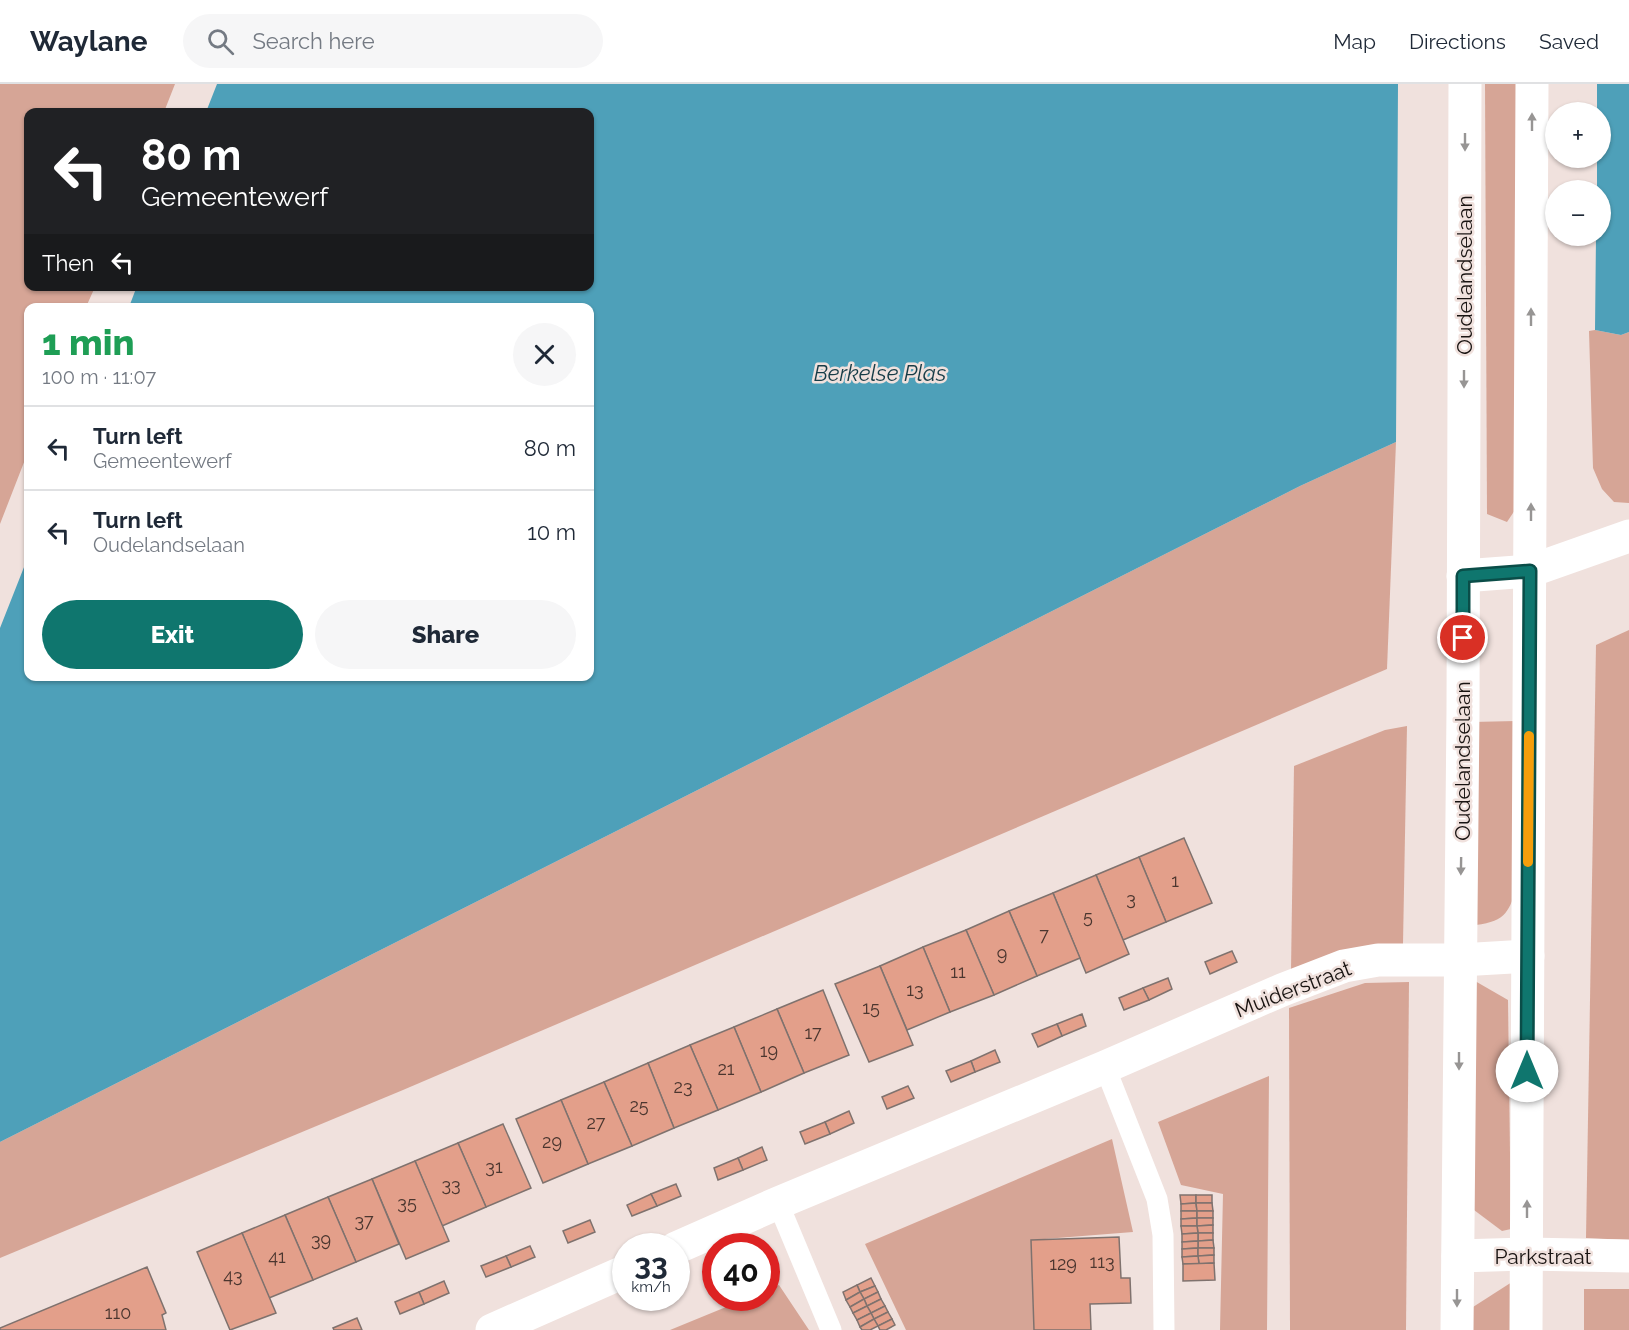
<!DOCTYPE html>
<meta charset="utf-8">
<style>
:root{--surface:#fff;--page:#f6f6f7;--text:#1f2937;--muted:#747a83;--line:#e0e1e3;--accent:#0f766e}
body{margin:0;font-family:Raleway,sans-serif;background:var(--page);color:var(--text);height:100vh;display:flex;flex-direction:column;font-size:22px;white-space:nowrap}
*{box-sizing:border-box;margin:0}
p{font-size:20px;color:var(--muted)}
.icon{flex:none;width:33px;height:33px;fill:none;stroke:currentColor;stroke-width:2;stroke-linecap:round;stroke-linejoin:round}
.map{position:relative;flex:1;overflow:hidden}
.sheet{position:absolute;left:24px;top:219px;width:570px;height:378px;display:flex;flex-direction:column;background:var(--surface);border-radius:12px;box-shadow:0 2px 4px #0004}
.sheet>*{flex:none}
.top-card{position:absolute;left:24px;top:24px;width:570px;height:183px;border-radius:12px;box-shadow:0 2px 4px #0004;background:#202124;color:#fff;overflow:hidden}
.fabs{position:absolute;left:1545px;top:18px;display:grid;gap:12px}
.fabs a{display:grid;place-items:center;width:66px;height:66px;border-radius:50%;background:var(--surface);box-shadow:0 2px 4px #0004;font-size:30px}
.speed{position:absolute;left:612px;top:1149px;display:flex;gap:12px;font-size:30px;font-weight:700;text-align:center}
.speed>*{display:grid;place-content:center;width:78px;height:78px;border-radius:50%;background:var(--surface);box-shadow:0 2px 4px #0004;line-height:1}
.speed small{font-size:15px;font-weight:400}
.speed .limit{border:9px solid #d22;background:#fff;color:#111}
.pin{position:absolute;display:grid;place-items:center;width:51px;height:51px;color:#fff;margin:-26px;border:3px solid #fff;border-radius:50%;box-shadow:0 2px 6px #0007}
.me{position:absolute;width:66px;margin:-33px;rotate:0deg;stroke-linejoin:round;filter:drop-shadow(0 0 4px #0008)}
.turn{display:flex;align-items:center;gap:21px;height:126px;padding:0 18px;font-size:27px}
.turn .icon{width:78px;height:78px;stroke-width:2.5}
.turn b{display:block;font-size:42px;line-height:51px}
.then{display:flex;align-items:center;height:57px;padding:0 18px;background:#0003;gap:12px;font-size:22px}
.round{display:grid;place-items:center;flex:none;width:63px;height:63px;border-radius:32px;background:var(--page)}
.headline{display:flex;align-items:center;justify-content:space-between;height:102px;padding:0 18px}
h1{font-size:36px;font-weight:800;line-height:45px;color:#1e9e55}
.button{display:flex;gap:12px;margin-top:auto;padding:12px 18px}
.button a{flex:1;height:69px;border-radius:36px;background:var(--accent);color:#fff;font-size:24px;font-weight:800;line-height:69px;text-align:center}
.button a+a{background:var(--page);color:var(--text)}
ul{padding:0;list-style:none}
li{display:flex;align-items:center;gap:18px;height:84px;padding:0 18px;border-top:2px solid var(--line)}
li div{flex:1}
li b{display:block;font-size:22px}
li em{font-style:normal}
header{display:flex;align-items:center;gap:36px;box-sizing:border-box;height:84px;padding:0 30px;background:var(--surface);border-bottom:2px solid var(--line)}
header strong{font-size:28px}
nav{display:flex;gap:33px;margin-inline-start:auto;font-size:21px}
.search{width:420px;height:54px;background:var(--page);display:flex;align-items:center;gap:15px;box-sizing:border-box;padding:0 21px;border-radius:33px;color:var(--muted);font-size:22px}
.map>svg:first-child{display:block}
.green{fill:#d6a596}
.water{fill:#4ea0b9}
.building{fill:#e39f8a;stroke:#7f726e;stroke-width:1.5}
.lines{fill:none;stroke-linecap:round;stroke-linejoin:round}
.lane{stroke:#fff;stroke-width:21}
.street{stroke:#fff;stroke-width:33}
.secondary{stroke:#fff;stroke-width:33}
.oneway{fill:#979594}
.route-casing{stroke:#0a4d48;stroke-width:15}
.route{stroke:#0f766e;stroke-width:10}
.slow{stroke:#f59e0b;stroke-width:10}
.labels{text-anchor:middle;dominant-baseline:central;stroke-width:5;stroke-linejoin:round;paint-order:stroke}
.number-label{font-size:18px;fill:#4b362f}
.street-label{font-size:21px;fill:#181311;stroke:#f0e1dd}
.water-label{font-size:22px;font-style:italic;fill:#163c47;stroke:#f0e1dd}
</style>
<header>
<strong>Waylane</strong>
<div class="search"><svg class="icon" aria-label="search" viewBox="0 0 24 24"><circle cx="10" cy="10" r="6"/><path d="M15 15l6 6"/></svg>Search here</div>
<nav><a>Map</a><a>Directions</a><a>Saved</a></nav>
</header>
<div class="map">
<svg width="1629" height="1246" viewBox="0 0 1629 1246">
<rect width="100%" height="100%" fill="#f0e1dd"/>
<!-- green -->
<g class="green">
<polygon points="0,0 175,0 164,28 28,28 28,202 95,203 86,223 28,224 28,368 0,440"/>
<polygon points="1485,0 1520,0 1517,423 1507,438 1487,430"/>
<polygon points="1595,246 1621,251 1629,248 1629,419 1614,418 1602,405 1593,384 1589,247"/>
<polygon points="1396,358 1387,585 403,1006 0,1174 0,1058 1300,402"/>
<polygon points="1629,546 1629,1156 1586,1154 1596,561"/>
<path d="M1516,637l2,163c-9,27 -11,37 -42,41l-4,-203z"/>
<polygon points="1407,642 1403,860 1291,886 1294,682 1385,646"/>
<polygon points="1475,897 1508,916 1511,1145 1502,1147 1474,1126"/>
<polygon points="1409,898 1406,1246 1290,1246 1289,924 1365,899"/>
<polygon points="1269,992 1267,1246 1220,1246 1223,1110 1181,1101 1158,1038"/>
<polygon points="1112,1055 1133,1148 1032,1156 1034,1246 906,1246 865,1160"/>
<polygon points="1512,1198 1512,1246 1473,1246 1473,1223"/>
<polygon points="779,1201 809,1246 670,1246 748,1214 766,1214 767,1206"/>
<rect x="1584" y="1205" width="45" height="41"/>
</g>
<!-- water -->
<g class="water">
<polygon points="217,0 1398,0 1396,358 1300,402 0,1058 0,544 28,473 28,592 590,592 590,224 129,223 137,202 590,202 590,28 206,28"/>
<polygon points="1597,0 1629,0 1629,248 1621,251 1595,246 1596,152 1600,152 1600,106 1597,106 1597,74 1600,74 1600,28 1597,28"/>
</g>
<!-- building -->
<g class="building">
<polygon points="1184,754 1212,819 1166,838 1139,773"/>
<polygon points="1139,773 1166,838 1123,856 1096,791"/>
<polygon points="1096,791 1129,870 1086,889 1053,809"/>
<polygon points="1053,809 1080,874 1037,892 1009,827"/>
<polygon points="1009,827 1037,892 994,911 966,846"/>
<polygon points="966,846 994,911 950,928 923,863"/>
<polygon points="923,863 950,928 907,946 880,882"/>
<polygon points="1232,867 1237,878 1210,890 1205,878"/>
<polygon points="880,882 913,961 869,978 835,900"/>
<polygon points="1168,894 1172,905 1149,916 1143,904"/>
<polygon points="1143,904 1149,916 1124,926 1119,914"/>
<polygon points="823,906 849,971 804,989 777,925"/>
<polygon points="777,925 804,989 761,1008 734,943"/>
<polygon points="1082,930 1086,942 1062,952 1057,940"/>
<polygon points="1057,940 1062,952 1038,963 1032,950"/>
<polygon points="734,943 761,1008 718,1026 690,961"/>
<polygon points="690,961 718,1026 674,1044 648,979"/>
<polygon points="995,966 1000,978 975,988 971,977"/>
<polygon points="971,977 975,988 951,998 946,987"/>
<polygon points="648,979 674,1044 632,1062 604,998"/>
<polygon points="604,998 632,1062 588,1080 561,1016"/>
<polygon points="908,1002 914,1014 887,1025 882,1013"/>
<polygon points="561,1016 588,1080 543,1099 516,1035"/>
<polygon points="849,1027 854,1039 830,1050 825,1038"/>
<polygon points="825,1038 830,1050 805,1060 800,1048"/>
<polygon points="503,1040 531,1104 486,1123 458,1059"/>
<polygon points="458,1059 486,1123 442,1142 415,1077"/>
<polygon points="762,1063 767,1076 743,1086 738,1074"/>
<polygon points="738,1074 743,1086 718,1096 714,1084"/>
<polygon points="415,1077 449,1157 406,1175 372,1095"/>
<polygon points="372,1095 399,1160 356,1178 328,1113"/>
<polygon points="676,1100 681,1112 657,1122 651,1110"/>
<polygon points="651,1110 657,1122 632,1132 627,1121"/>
<polygon points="1180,1111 1196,1111 1196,1119 1181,1120"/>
<rect x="1196" y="1111" width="16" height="8"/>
<polygon points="328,1113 356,1178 313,1196 285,1131"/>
<polygon points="1196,1119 1197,1127 1181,1127 1181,1120"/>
<polygon points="1196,1119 1212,1119 1213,1127 1197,1127"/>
<polygon points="1181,1127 1197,1127 1197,1134 1181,1135"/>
<rect x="1197" y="1127" width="16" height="7"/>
<polygon points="285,1131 313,1196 269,1214 242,1149"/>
<polygon points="1197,1134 1197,1142 1181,1142 1181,1135"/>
<polygon points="1197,1134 1213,1134 1213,1141 1197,1142"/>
<polygon points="590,1136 595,1148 568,1159 563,1147"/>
<polygon points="1213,1141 1213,1149 1198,1149 1197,1142"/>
<polygon points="1181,1142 1197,1142 1198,1149 1182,1150"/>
<polygon points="242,1149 276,1229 230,1246 197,1168"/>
<polygon points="1198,1149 1213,1149 1213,1156 1198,1157"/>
<polygon points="1198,1149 1198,1157 1182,1158 1182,1150"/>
<polygon points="1119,1153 1121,1194 1130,1194 1131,1219 1090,1220 1091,1246 1034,1246 1031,1156"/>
<polygon points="1213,1156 1214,1164 1198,1164 1198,1157"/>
<polygon points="1198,1157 1198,1164 1182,1165 1182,1158"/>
<polygon points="530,1162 535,1173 511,1183 506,1172"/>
<polygon points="1198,1164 1198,1172 1182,1173 1182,1165"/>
<polygon points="1198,1164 1214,1164 1214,1171 1198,1172"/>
<polygon points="1214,1171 1214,1179 1199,1180 1198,1172"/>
<polygon points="506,1172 511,1183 486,1193 481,1182"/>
<polygon points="1198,1172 1199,1180 1183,1180 1182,1173"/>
<polygon points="1214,1179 1215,1196 1183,1197 1183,1180"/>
<polygon points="147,1183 166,1229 162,1231 166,1246 0,1246 0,1244"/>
<polygon points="871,1194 875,1202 860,1208 857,1201"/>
<polygon points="444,1197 449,1209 424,1220 419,1208"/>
<polygon points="857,1201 860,1208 846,1216 843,1208"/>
<polygon points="875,1202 878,1208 864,1215 860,1208"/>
<polygon points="419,1208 424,1220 400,1230 395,1218"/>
<polygon points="860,1208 864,1215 850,1223 846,1216"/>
<polygon points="878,1208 881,1215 867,1222 864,1215"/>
<polygon points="864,1215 867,1222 853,1229 850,1223"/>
<polygon points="881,1215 885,1222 871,1229 867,1222"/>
<polygon points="867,1222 871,1229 857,1236 853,1229"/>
<polygon points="885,1222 888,1228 874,1235 871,1229"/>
<polygon points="888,1228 892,1235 878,1242 874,1235"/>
<polygon points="871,1229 874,1235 860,1243 857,1236"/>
<polygon points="357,1234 362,1246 334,1246 333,1244"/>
<polygon points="874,1235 878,1242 870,1246 862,1246 860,1243"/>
<polygon points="892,1235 895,1241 886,1246 880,1246 878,1242"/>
</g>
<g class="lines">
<!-- lane -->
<g class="lane">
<polyline points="1105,983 1157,1115 1163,1151 1164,1246"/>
<polyline points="778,1119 831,1246"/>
</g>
<!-- street -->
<g class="street">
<polyline points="676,1164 778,1119 1105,983 1282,906 1344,882 1378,876 1460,876 1528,872"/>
<polyline points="1458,1172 1527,1170 1629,1172"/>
<polyline points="492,1246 626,1187"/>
</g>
<!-- secondary -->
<g class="secondary">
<polyline points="1463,492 1530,487 1629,452"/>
<polyline points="1457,1246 1463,626 1465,0"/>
<polyline points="1526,1246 1532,0"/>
</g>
</g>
<!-- one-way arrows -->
<defs><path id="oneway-solid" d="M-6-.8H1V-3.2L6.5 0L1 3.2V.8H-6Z" transform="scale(1.5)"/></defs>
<g class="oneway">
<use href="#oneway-solid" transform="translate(1532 38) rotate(-90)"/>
<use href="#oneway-solid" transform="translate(1465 58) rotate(90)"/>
<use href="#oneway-solid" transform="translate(1531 233) rotate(-90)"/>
<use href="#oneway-solid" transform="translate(1464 295) rotate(90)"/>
<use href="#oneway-solid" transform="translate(1531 428) rotate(-90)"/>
<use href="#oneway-solid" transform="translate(1461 782) rotate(91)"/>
<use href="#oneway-solid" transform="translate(1459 977) rotate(90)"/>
<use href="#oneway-solid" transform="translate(1527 1125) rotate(-90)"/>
<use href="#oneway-solid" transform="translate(1457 1214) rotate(90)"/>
</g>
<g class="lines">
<!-- route casing -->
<g class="route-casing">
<polyline id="route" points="1463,554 1463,492 1530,487 1527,987"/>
</g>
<!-- route -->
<use href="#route" class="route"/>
<!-- slow -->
<polyline class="slow" points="1528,778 1529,652"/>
</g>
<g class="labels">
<!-- number labels -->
<g class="number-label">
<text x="1175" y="796">1</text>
<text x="1131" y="814">3</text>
<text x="1088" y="832">5</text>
<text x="1044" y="850">7</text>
<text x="1002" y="869">9</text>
<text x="958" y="887">11</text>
<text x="915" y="905">13</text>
<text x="871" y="923">15</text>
<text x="813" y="948">17</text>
<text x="769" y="966">19</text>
<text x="726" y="984">21</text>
<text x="683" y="1002">23</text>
<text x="639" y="1021">25</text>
<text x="596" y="1038">27</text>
<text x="552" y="1057">29</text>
<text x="494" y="1082">31</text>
<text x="451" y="1100">33</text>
<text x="407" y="1118">35</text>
<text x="364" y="1136">37</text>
<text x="321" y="1155">39</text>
<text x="277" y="1172">41</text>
<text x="1102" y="1177">113</text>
<text x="1063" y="1179">129</text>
<text x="233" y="1191">43</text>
<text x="118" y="1228">110</text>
</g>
<!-- street labels -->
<g class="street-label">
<text transform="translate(1464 191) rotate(-90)">Oudelandselaan</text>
<text transform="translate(1462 677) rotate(-90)">Oudelandselaan</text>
<text transform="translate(1293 905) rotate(-21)">Muiderstraat</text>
<text x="1543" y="1172">Parkstraat</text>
</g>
<!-- water labels -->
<g class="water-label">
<text x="880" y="289">Berkelse Plas</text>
</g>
</g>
</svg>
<div class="fabs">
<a>+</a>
<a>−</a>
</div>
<div class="speed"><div>33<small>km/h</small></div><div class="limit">40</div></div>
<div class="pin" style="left:1463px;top:554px;background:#d93025"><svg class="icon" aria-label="arrive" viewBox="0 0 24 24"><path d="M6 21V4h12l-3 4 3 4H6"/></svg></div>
<svg class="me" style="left:1527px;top:987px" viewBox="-20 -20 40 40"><circle r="19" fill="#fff"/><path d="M0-13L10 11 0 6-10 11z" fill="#0f766e"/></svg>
<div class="top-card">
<div class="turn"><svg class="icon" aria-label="left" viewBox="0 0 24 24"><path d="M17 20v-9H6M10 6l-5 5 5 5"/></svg><div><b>80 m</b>Gemeentewerf</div></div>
<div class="then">Then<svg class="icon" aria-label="left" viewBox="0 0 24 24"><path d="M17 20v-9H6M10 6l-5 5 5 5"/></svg></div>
</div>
<section class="sheet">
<div class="headline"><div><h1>1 min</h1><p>100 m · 11:07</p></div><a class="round"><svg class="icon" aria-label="close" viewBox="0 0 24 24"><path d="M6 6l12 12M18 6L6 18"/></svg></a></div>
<ul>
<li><svg class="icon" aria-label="left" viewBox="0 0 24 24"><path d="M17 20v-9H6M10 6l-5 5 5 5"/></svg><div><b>Turn left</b><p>Gemeentewerf</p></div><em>80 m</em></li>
<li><svg class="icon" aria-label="left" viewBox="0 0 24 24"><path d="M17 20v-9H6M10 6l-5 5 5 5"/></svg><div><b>Turn left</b><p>Oudelandselaan</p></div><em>10 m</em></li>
</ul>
<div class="button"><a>Exit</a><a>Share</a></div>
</section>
</div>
